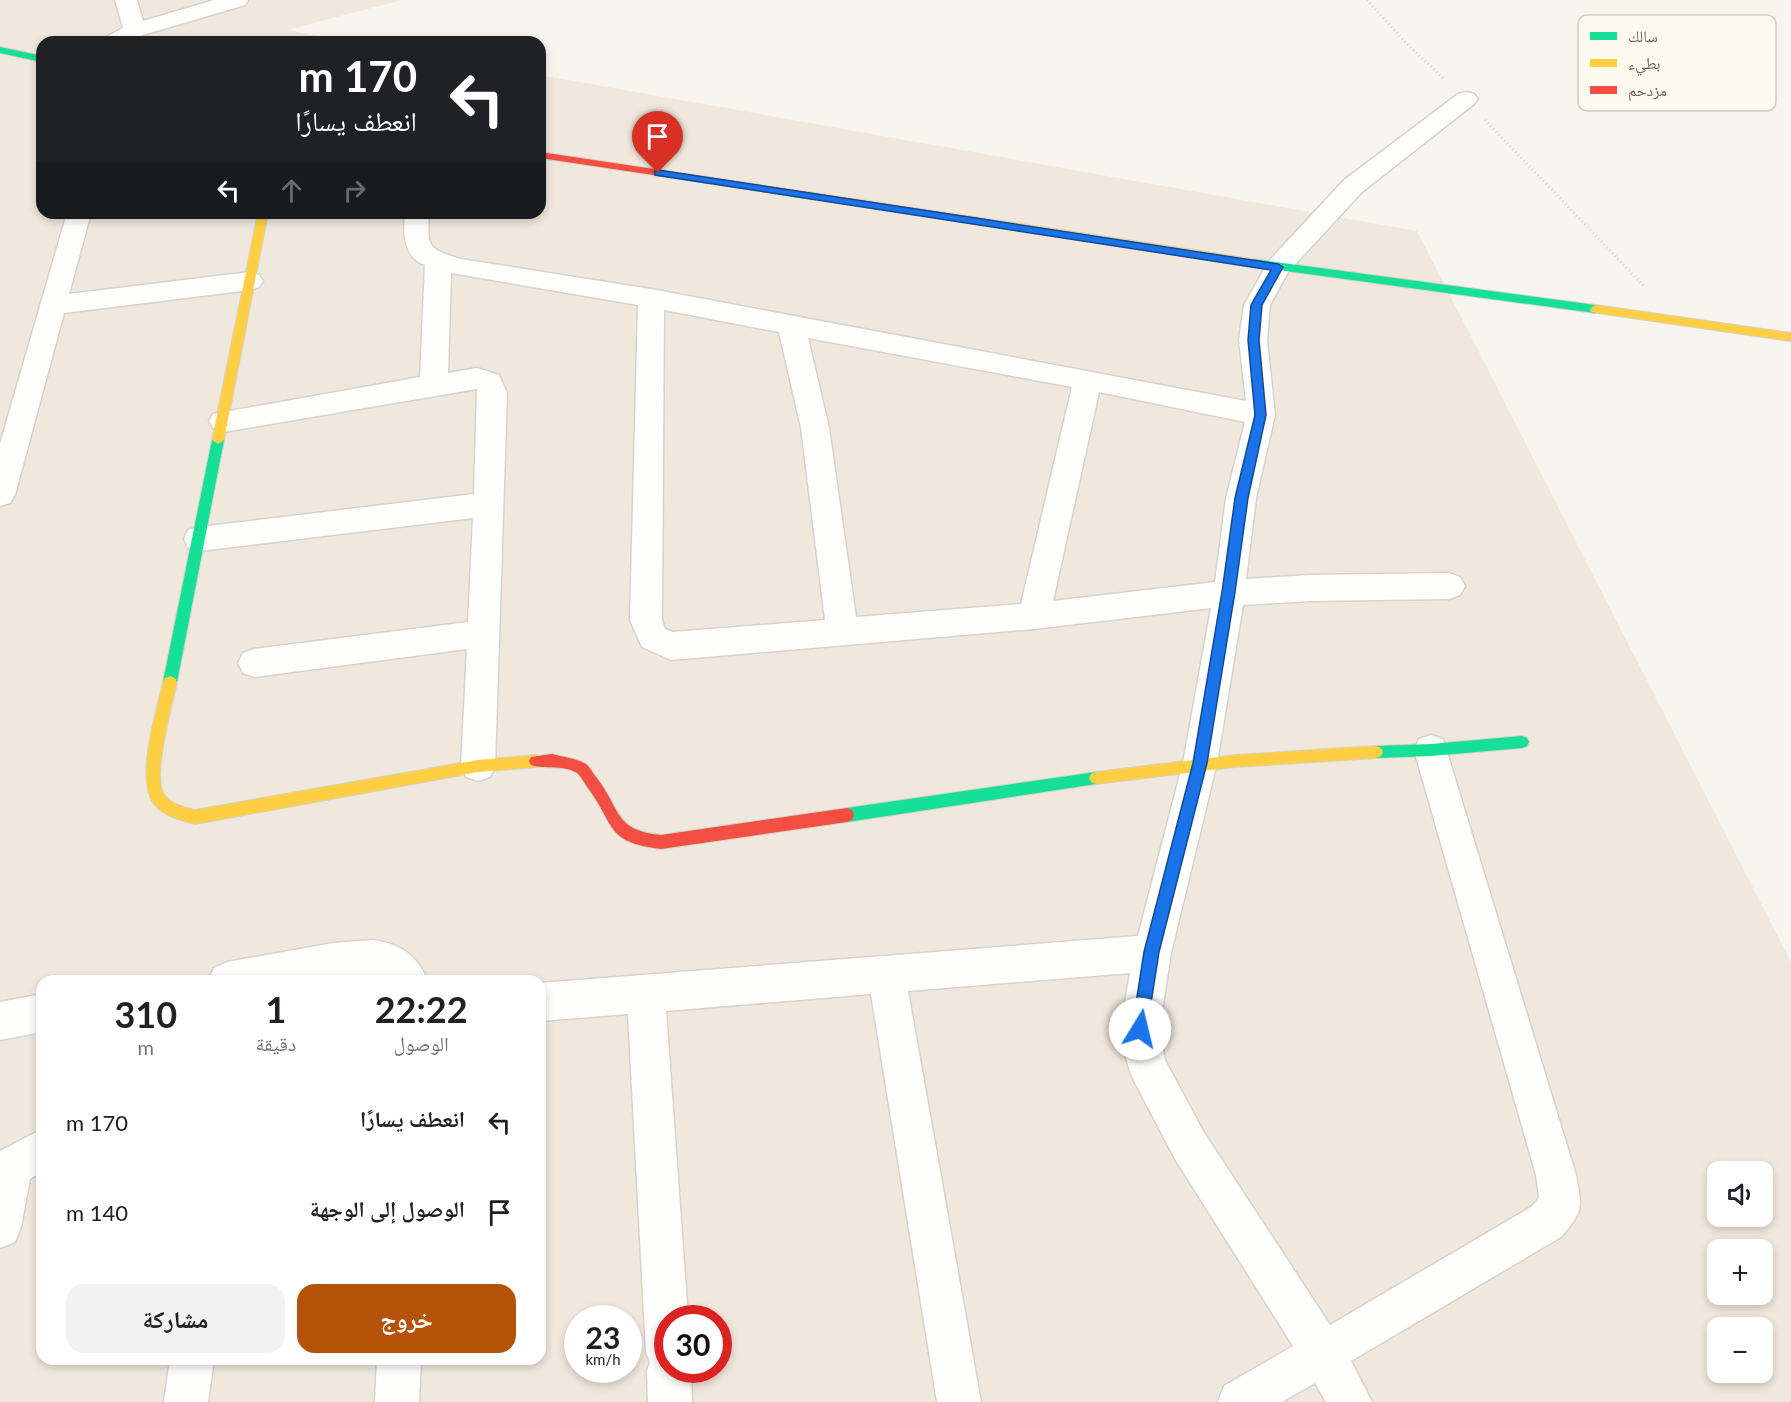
<!DOCTYPE html>
<html lang="ar">
<meta charset="utf-8">
<style>
:root{--surface:#fff;--page:#f2f2f2;--text:#202124;--muted:#757577;--accent:#b45309}
body{margin:0;font-family:Lato,"Noto Naskh Arabic",sans-serif;background:var(--page);color:var(--text);direction:rtl;height:100vh;display:flex;flex-direction:column;font-size:22px;white-space:nowrap}
*{box-sizing:border-box;margin:0}
p{font-size:20px;color:var(--muted)}
.icon{flex:none;width:33px;height:33px;fill:none;stroke:currentColor;stroke-width:2;stroke-linecap:round;stroke-linejoin:round}
.map{position:relative;flex:1;overflow:hidden;direction:ltr}
.details{position:absolute;left:36px;top:975px;width:510px;height:390px;display:flex;flex-direction:column;background:var(--surface);border-radius:18px;box-shadow:0 3px 9px #0003;direction:rtl}
.details>*{flex:none}
.guide{position:absolute;left:36px;top:36px;width:510px;height:183px;border-radius:18px;box-shadow:0 3px 9px #0003;direction:rtl;background:#202124;color:#fff;overflow:hidden}
.buttons{position:absolute;left:1707px;top:1161px;display:grid;gap:12px}
.buttons a{display:grid;place-items:center;width:66px;height:66px;border-radius:12px;background:var(--surface);box-shadow:0 3px 9px #0003;font-size:30px}
.speed{position:absolute;left:564px;top:1305px;display:flex;gap:12px;font-size:30px;font-weight:700;text-align:center}
.speed>*{display:grid;place-content:center;width:78px;height:78px;border-radius:50%;background:var(--surface);box-shadow:0 3px 9px #0003;line-height:1}
.speed small{font-size:15px;font-weight:400}
.speed .limit{border:9px solid #d22;background:#fff;color:#111}
.pin{position:absolute;display:grid;place-items:center;width:51px;height:51px;color:#fff;margin:-62px -26px;border-radius:50% 50% 50% 0;rotate:-45deg;box-shadow:0 0 6px #0007}
.pin .icon{rotate:45deg}
.me{position:absolute;width:66px;margin:-33px;rotate:9deg;stroke-linejoin:round;filter:drop-shadow(0 0 4px #0008)}
.turn{display:flex;align-items:center;gap:21px;height:126px;padding:0 30px;font-size:27px}
.turn .icon{width:78px;height:78px;stroke-width:2.5}
.turn b{display:block;font-size:42px;line-height:51px}
.lanes{display:flex;align-items:center;height:57px;padding:0 30px;background:#0003;justify-content:center;gap:30px;direction:ltr}
.lanes .off{opacity:.35}
.eta{display:flex;justify-content:space-evenly;align-items:center;height:102px;text-align:center}
.eta b{font-size:36px;font-weight:700;line-height:42px}
.primary-button{display:flex;gap:12px;margin-top:auto;padding:12px 30px}
.primary-button a{flex:1;height:69px;border-radius:18px;background:var(--accent);color:#fff;font-size:24px;font-weight:700;line-height:69px;text-align:center}
.primary-button a+a{background:var(--page);color:var(--text)}
ul{padding:0;list-style:none}
li{display:flex;align-items:center;gap:18px;height:90px;padding:0 30px}
li div{flex:1}
li b{display:block;font-size:22px}
li em{font-style:normal}
.map>svg:first-child{display:block}
.residential{fill:#f0e8dd;fill-rule:evenodd}
.lines{fill:none;stroke-linecap:round;stroke-linejoin:round}
.street-casing{stroke:#d7d2cc;stroke-width:3}
.fast-casing{stroke:#d6d1c9;stroke-width:2}
.slow-casing{stroke:#d6d1c9;stroke-width:2}
.jam-casing{stroke:#d6d1c9;stroke-width:2}
.path{stroke:#dad5d0;stroke-width:3;stroke-dasharray:1 3;stroke-linecap:butt}
.street{fill:#fefefc;fill-rule:evenodd}
.fast{fill:#16e098;fill-rule:evenodd}
.slow{fill:#ffcf43;fill-rule:evenodd}
.jam{fill:#f24e42;fill-rule:evenodd}
.route{fill:#1a73e8;stroke:#114b97;stroke-width:1.5}
.key{fill:#fefaf1;stroke:#d5ccc1;stroke-width:1.5}
.key-label{font-size:16px;fill:#746150}
</style>
<div class="map">
<svg width="1791" height="1402" viewBox="0 0 1791 1402">
<rect width="100%" height="100%" fill="#f8f5ee"/>
<!-- residential -->
<path class="residential" d="M0,0h402l-115,30 64,12h-309v171h498v-138l877,156 374,731v440h-1791zM42,981h498v378h-498zM1718,1172h44v44h-44zM1718,1250h44v44h-44zM578,1318h50v52h-50zM668,1318h50v52h-50zM1718,1328h44v44h-44z"/>
<g class="lines">
<!-- street casing -->
<g class="street-casing">
<g id="street">
<polygon points="115,0 137,0 143,21 214,0 248,0 245,5 143,35 130,42 103,42 106,37 123,28"/>
<path d="M1466,92l8,2 4,5 -4,5 -112,88 -74,80 -18,33 -3,35 8,75 -19,83 -10,81 64,-4 139,-2 11,4 5,9 -5,9 -11,4 -139,2 -67,4 -26,158 -46,190 -12,77 6,30 38,71 127,194 201,-118 8,-9 -3,-23 -122,-425 5,-11 12,-4 12,4 133,436c6,33 8,36 -15,62l-210,124 21,41h-46l-11,-19 -33,19h-64l6,-16 69,-40 -118,-187 -42,-80c-17,-41 -10,-64 -3,-106l-222,18 73,411h-44l-66,-408 -205,17 22,307h-20v52h23l1,32h-44l-1,-32 3,-8 -4,-10 -18,-338 -88,7v-38l598,-47 45,-173 28,-155 -177,21 -363,31 -29,-13 -12,-27 8,-315 -187,-32 -3,100 29,-5 22,7 8,18 -12,373 -5,11 -12,4 -12,-4 -5,-11 6,-117 -213,28 -11,-4 -5,-10 5,-10 11,-4 214,-27 5,-104 -274,33 -11,-3 -4,-9 4,-9 11,-3 275,-33 3,-105 -254,43 -10,-4 -4,-7 4,-7 207,-37 5,-112c-22,-7 -22,-33 -20,-52h24c-2,35 -1,36 32,46l190,30 595,112 -7,-61 5,-35 25,-44 75,-81 114,-86zM664,310l115,22 22,96 24,192 -152,12 -8,-3 -3,-9zM808,338l264,49 -51,217 -165,13 -27,-189zM1099,392l146,30 -19,76 -11,84 -162,19z"/>
<polygon points="67,213 91,213 69,294 250,272 259,275 263,281 259,287 250,290 64,313 15,495 10,503 0,506 0,444"/>
<path d="M373,940c28,4 44,15 55,41h-42l-13,-5 -48,5h-117l6,-13 13,-6 106,-19z"/>
<polygon points="42,994 42,1032 0,1040 0,1002"/>
<polygon points="42,1129 42,1172 30,1179 21,1227 15,1242 0,1248 0,1151"/>
<polygon points="170,1359 214,1359 208,1402 164,1402"/>
<polygon points="377,1359 421,1359 419,1402 375,1402"/>
</g>
</g>
<!-- fast casing -->
<g class="fast-casing">
<g id="fast">
<polygon points="0,47 42,56 42,62 0,53"/>
<polygon points="1253,259 1595,305 1600,309 1595,313 1249,266 1249,260"/>
<polygon points="218,436 224,440 177,682 175,686 165,686 163,682 212,440"/>
<polygon points="1522,736 1527,738 1529,742 1527,746 1522,748 1431,756 1376,758 1371,756 1369,752 1371,748 1376,746 1431,744"/>
<polygon points="1096,772 1101,774 1103,778 1101,782 1096,784 847,822 842,820 840,815 842,810 847,808"/>
</g>
</g>
<!-- slow casing -->
<g class="slow-casing">
<g id="slow">
<polygon points="258,213 268,213 224,440 218,444 212,440"/>
<polygon points="994,220 1253,259 1258,263 1253,267 990,225 990,221"/>
<polygon points="1595,305 1791,333 1791,341 1591,312 1590,309"/>
<path d="M170,676l5,2 2,4c-5,23 -24,92 -14,111 6,11 21,14 32,17l283,-50 58,-5 5,2 2,4 -2,4 -5,2 -58,5 -283,52c-14,-4 -32,-8 -41,-20 -19,-27 3,-92 9,-122l2,-4z"/>
<polygon points="1376,746 1381,748 1383,752 1381,756 1376,758 1235,767 1096,784 1091,782 1089,778 1091,774 1096,772 1235,755"/>
</g>
</g>
<!-- jam casing -->
<g class="jam-casing">
<g id="jam">
<polygon points="540,152 994,220 999,223 994,226 540,158"/>
<path d="M552,754c10,3 23,4 32,9 5,2 8,9 12,14 26,33 17,53 65,58l186,-27 5,2 2,5 -2,5 -5,2 -186,27c-56,-7 -45,-23 -73,-61 -3,-4 -7,-12 -11,-15 -14,-9 -32,-3 -46,-8l-2,-4 2,-4z"/>
</g>
</g>
<!-- path -->
<g class="path">
<polyline points="1367,0 1405,42 1444,79"/>
<polyline points="1485,120 1644,286"/>
</g>
<!-- street -->
<use href="#street" class="street"/>
<!-- fast -->
<use href="#fast" class="fast"/>
<!-- slow -->
<use href="#slow" class="slow"/>
<!-- jam -->
<use href="#jam" class="jam"/>
</g>
<!-- route -->
<polygon class="route" points="658,170 1278,264 1283,267 1262,305 1259,340 1266,415 1248,498 1235,592 1207,763 1159,952 1146,1035 1140,1037 1134,1035 1132,1029 1144,952 1193,763 1222,592 1235,498 1255,415 1248,340 1251,305 1271,270 655,175 655,171"/>
<!-- legend -->
<rect x="1578" y="15" width="198" height="96" rx="9" class="key"/>
<rect x="1590" y="32" width="27" height="8" fill="#16e098"/>
<rect x="1590" y="59" width="27" height="8" fill="#ffcf43"/>
<rect x="1590" y="86" width="27" height="8" fill="#f24e42"/>
<g class="key-label">
<text x="1628" y="42">سالك</text>
<text x="1628" y="69">بطيء</text>
<text x="1628" y="96">مزدحم</text>
</g>
</svg>
<div class="buttons">
<a><svg class="icon" aria-label="sound" viewBox="0 0 24 24"><path d="M4 9h4l5-4v14l-5-4H4zM17 9q2 3 0 6"/></svg></a>
<a>+</a>
<a>−</a>
</div>
<div class="speed"><div>23<small>km/h</small></div><div class="limit">30</div></div>
<div class="pin" style="left:658px;top:173px;background:#d93025"><svg class="icon" aria-label="arrive" viewBox="0 0 24 24"><path d="M6 21V4h12l-3 4 3 4H6"/></svg></div>
<svg class="me" style="left:1140px;top:1029px" viewBox="-20 -20 40 40"><circle r="19" fill="#fff"/><path d="M0-13L10 11 0 6-10 11z" fill="#1a73e8"/></svg>
<div class="guide">
<div class="turn"><svg class="icon" aria-label="left" viewBox="0 0 24 24"><path d="M17 20v-9H6M10 6l-5 5 5 5"/></svg><div><b>170 m</b>انعطف يسارًا</div></div>
<div class="lanes"><svg class="icon" aria-label="left" viewBox="0 0 24 24"><path d="M17 20v-9H6M10 6l-5 5 5 5"/></svg><svg class="icon off" aria-label="ahead" viewBox="0 0 24 24"><path d="M12 20V5M6 11l6-6 6 6"/></svg><svg class="icon off" aria-label="right" viewBox="0 0 24 24"><path d="M7 20v-9h11M14 6l5 5-5 5"/></svg></div>
</div>
<section class="details">
<div class="eta">
<div><b>22:22</b><p>الوصول</p></div>
<div><b>1</b><p>دقيقة</p></div>
<div><b>310</b><p>m</p></div>
</div>
<ul>
<li><svg class="icon" aria-label="left" viewBox="0 0 24 24"><path d="M17 20v-9H6M10 6l-5 5 5 5"/></svg><div><b>انعطف يسارًا</b></div><em>170 m</em></li>
<li><svg class="icon" aria-label="arrive" viewBox="0 0 24 24"><path d="M6 21V4h12l-3 4 3 4H6"/></svg><div><b>الوصول إلى الوجهة</b></div><em>140 m</em></li>
</ul>
<div class="primary-button"><a>خروج</a><a>مشاركة</a></div>
</section>
</div>
